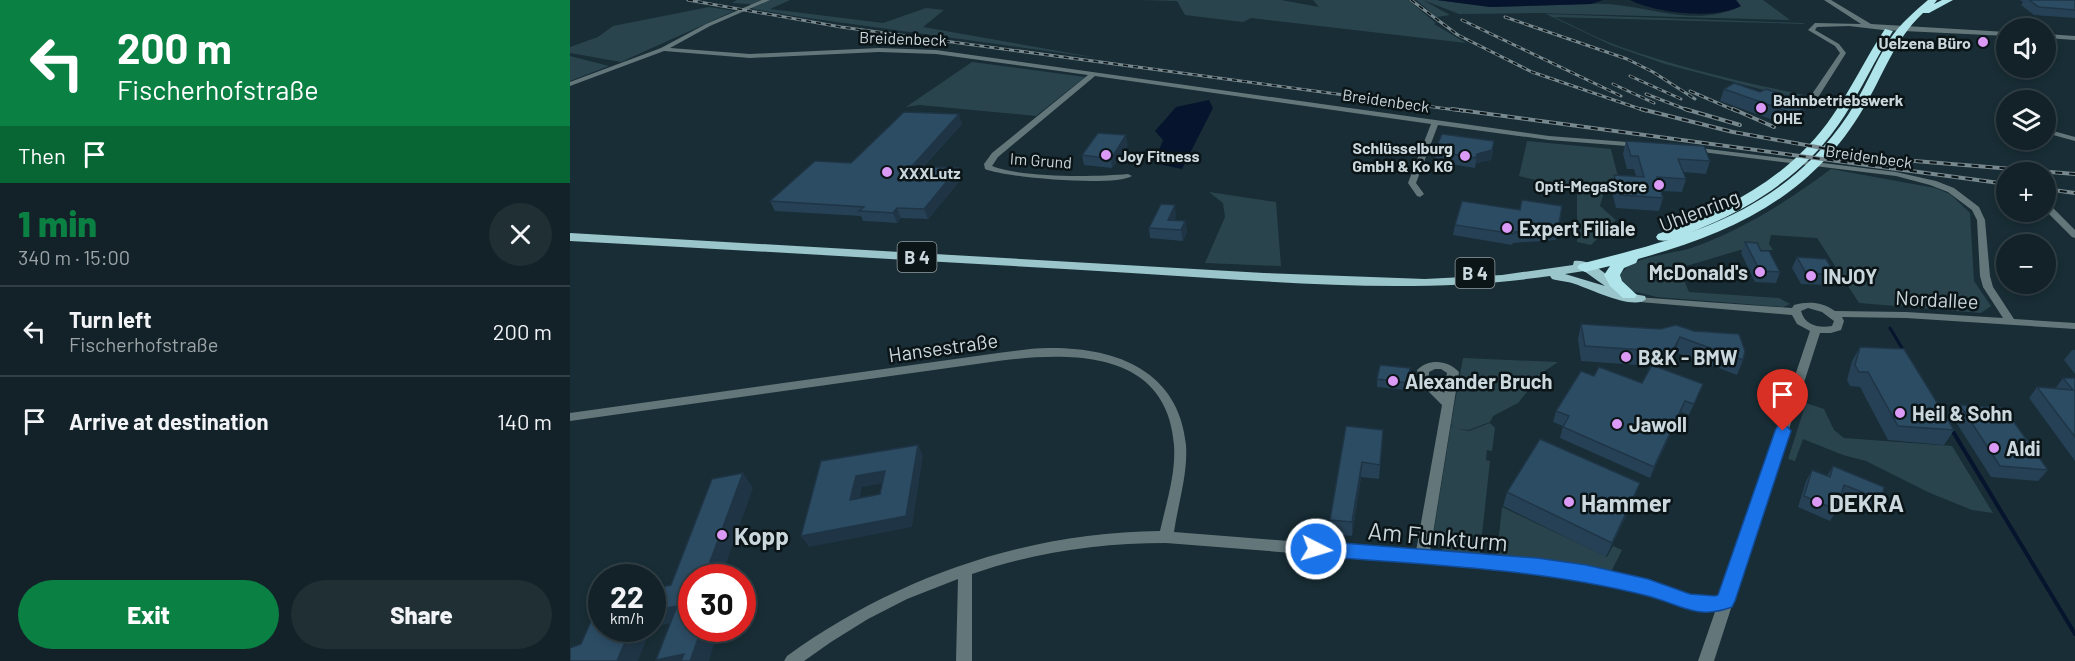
<!DOCTYPE html>
<meta charset="utf-8">
<style>
:root{--surface:#122228;--page:#1f2f34;--text:#f1f3f6;--muted:#9ca4a8;--line:#313f45;--accent:#0b8043}
body{margin:0;font-family:Barlow,sans-serif;background:var(--page);color:var(--text);height:100vh;display:flex;flex-direction:column;font-size:22px;white-space:nowrap}
*{box-sizing:border-box;margin:0}
p{font-size:20px;color:var(--muted)}
.icon{flex:none;width:33px;height:33px;fill:none;stroke:currentColor;stroke-width:2;stroke-linecap:round;stroke-linejoin:round}
.map{position:relative;flex:1;overflow:hidden}
.side{display:flex;flex-direction:column;background:var(--surface);width:570px}
.side>*{flex:none}
.top-card{background:#0b8043;color:#fff;overflow:hidden}
.tools{position:absolute;left:1426px;top:18px;display:grid;gap:12px}
.tools a{display:grid;place-items:center;width:60px;height:60px;border-radius:50%;background:var(--surface);box-shadow:0 3px 9px #0003,0 0 0 2px var(--line);font-size:30px}
.speed{position:absolute;left:18px;top:564px;display:flex;gap:12px;font-size:30px;font-weight:700;text-align:center}
.speed>*{display:grid;place-content:center;width:78px;height:78px;border-radius:50%;background:var(--surface);box-shadow:0 3px 9px #0003,0 0 0 2px var(--line);line-height:1}
.speed small{font-size:15px;font-weight:400}
.speed .limit{border:9px solid #d22;background:#fff;color:#111}
.pin{position:absolute;display:grid;place-items:center;width:51px;height:51px;color:#fff;margin:-62px -26px;border-radius:50% 50% 50% 0;rotate:-45deg;box-shadow:0 0 6px #0007}
.pin .icon{rotate:45deg}
.me{position:absolute;width:66px;margin:-33px;rotate:95deg;stroke-linejoin:round;filter:drop-shadow(0 0 4px #0008)}
.turn{display:flex;align-items:center;gap:21px;height:126px;padding:0 18px;font-size:27px}
.turn .icon{width:78px;height:78px;stroke-width:2.5}
.turn b{display:block;font-size:42px;line-height:51px}
.then{display:flex;align-items:center;height:57px;padding:0 18px;background:#0003;gap:12px;font-size:22px}
.round{display:grid;place-items:center;flex:none;width:63px;height:63px;border-radius:32px;background:var(--page)}
.overview{display:flex;align-items:center;justify-content:space-between;height:102px;padding:0 18px}
h1{font-size:36px;font-weight:800;line-height:45px;color:var(--accent)}
.cta{display:flex;gap:12px;margin-top:auto;padding:12px 18px}
.cta a{flex:1;height:69px;border-radius:36px;background:var(--accent);color:#fff;font-size:24px;font-weight:800;line-height:69px;text-align:center}
.cta a+a{background:var(--page);color:var(--text)}
ul{padding:0;list-style:none}
li{display:flex;align-items:center;gap:18px;height:90px;padding:0 18px;border-top:2px solid var(--line)}
li div{flex:1}
li b{display:block;font-size:22px}
li em{font-style:normal}
main{display:flex;flex:1;min-height:0}
.map>svg:first-child{display:block}
.green{fill:#2a444e}
.water{fill:#06142e}
.lines{fill:none;stroke-linecap:round;stroke-linejoin:round}
.stream-far1{stroke:#06142e;stroke-width:3}
.stream{stroke:#06142e;stroke-width:4}
.minor{fill:#63777a;fill-rule:evenodd}
.major{fill:#9ac5ca;fill-rule:evenodd}
.highway{fill:#afe4ea;fill-rule:evenodd}
.rail-far1-casing{stroke:#77888e;stroke-width:3}
.rail-casing{stroke:#77888e;stroke-width:4}
.rail-far1{stroke:#0b1417;stroke-width:1.5;stroke-dasharray:5;stroke-linecap:butt}
.rail{stroke:#0b1417;stroke-width:2;stroke-dasharray:7;stroke-linecap:butt}
.wall{fill:#264156}
.shaded-wall{fill:#1f3546}
.building{fill:#2c4c64;stroke:#1f3546;stroke-width:1.5;fill-rule:evenodd}
.route{fill:#1a73e8;stroke:#114b97;stroke-width:1.5}
.poi-dot{fill:#da9af6;stroke:#0b1417;stroke-width:2}
.labels{text-anchor:middle;dominant-baseline:central;stroke-width:5;stroke-linejoin:round;paint-order:stroke}
.far-street-label{font-size:16px;fill:#cad7dc;stroke:#0b1417}
.far-poi-label{font-size:16px;font-weight:bold;fill:#cad7dc;stroke:#0b1417;text-anchor:end}
.shield{fill:#0b1417;stroke:#919ca1;stroke-width:1.5}
.shield-label{font-size:18px;font-weight:bold;fill:#cad7dc}
.street-label{font-size:20px;fill:#cad7dc;stroke:#0b1417}
.poi-label{font-size:20px;font-weight:bold;fill:#cad7dc;stroke:#0b1417;text-anchor:start}
.near-poi-label{font-size:24px;font-weight:bold;fill:#cad7dc;stroke:#0b1417;text-anchor:start}
.near-street-label{font-size:24px;fill:#cad7dc;stroke:#0b1417}
</style>
<main>
<section class="side">
<div class="top-card">
<div class="turn"><svg class="icon" aria-label="left" viewBox="0 0 24 24"><path d="M17 20v-9H6M10 6l-5 5 5 5"/></svg><div><b>200 m</b>Fischerhofstraße</div></div>
<div class="then">Then<svg class="icon" aria-label="arrive" viewBox="0 0 24 24"><path d="M6 21V4h12l-3 4 3 4H6"/></svg></div>
</div>
<div class="overview"><div><h1>1 min</h1><p>340 m · 15:00</p></div><a class="round"><svg class="icon" aria-label="close" viewBox="0 0 24 24"><path d="M6 6l12 12M18 6L6 18"/></svg></a></div>
<ul>
<li><svg class="icon" aria-label="left" viewBox="0 0 24 24"><path d="M17 20v-9H6M10 6l-5 5 5 5"/></svg><div><b>Turn left</b><p>Fischerhofstraße</p></div><em>200 m</em></li>
<li><svg class="icon" aria-label="arrive" viewBox="0 0 24 24"><path d="M6 21V4h12l-3 4 3 4H6"/></svg><div><b>Arrive at destination</b></div><em>140 m</em></li>
</ul>
<div class="cta"><a>Exit</a><a>Share</a></div>
</section>
<div class="map">
<svg width="1505" height="661" viewBox="0 0 1505 661">
<rect width="100%" height="100%" fill="#182d35"/>
<!-- green -->
<g class="green">
<polygon points="167,0 220,0 200,9 313,23 356,8 374,10 353,27 528,58 231,17 183,9 180,4 162,3"/>
<polygon points="570,0 711,0 749,7 743,0 838,0 866,23 864,24 896,43 681,18 673,22 615,15 607,1"/>
<path d="M846,0h21l53,7 101,-3c46,-4 102,27 149,2l-4,-6h27l27,20 -253,-7 -78,1 -36,-14 27,15 -13,2z"/>
<polygon points="139,7 164,11 51,62 0,53 0,47 28,37 43,26"/>
<path d="M976,14l257,9 2,1 -251,-7c21,9 42,21 64,29 62,22 127,37 192,50l-10,2 -13,-2 -122,-32 -54,-19z"/>
<polygon points="0,56 39,66 0,81"/>
<polygon points="402,62 515,77 466,116 349,105 336,107"/>
<polygon points="957,141 1041,149 1049,181 1036,185 1030,206 1046,220 1021,245 1007,242 1007,190 949,176"/>
<path d="M1261,169l104,19 15,6 20,19 4,68 17,25 -10,7 -122,-10 -42,-65 -46,-3 -2,9 4,6h-33l-57,17 -2,6 8,19 90,6 11,6 -7,3 -126,-10 -25,-6 -8,-5 -4,-10c11,-21 50,-21 71,-28 52,-18 97,-47 140,-79z"/>
<polygon points="639,192 706,202 711,266 635,263 655,217 653,203"/>
<path d="M893,358l95,4 -16,11 -24,30 -25,13 -3,6 -21,8 -12,-1 12,2 21,-8 5,5 -3,23 -5,-1 -1,10 4,1 -10,92 -3,1c-18,0 -38,3 -44,-18l18,-111 4,3 -4,-4z"/>
<polygon points="1236,403 1254,409 1264,430 1274,438 1382,446 1423,513 1402,510 1360,493 1296,461 1273,455 1233,439 1225,461 1218,459"/>
<polygon points="932,507 1037,557 1043,546 1052,550 1041,572 931,557 927,554"/>
</g>
<!-- water -->
<g class="water">
<polygon points="867,0 1033,0 1021,4 920,7"/>
<path d="M1060,0h106l5,6c-26,14 -85,7 -111,-6z"/>
<polygon points="639,100 643,108 612,169 584,163 593,140 585,131 606,107"/>
</g>
<g class="lines">
<!-- stream-far1 -->
<polyline class="stream-far1" points="1320,328 1335,353"/>
<!-- stream -->
<polyline class="stream" points="1382,430 1505,634"/>
<!-- minor -->
<g class="minor">
<path d="M192,0h8l-60,26 -40,22 80,6 129,-6 57,2 613,86 91,7 4,2 -4,2 -91,-7 -111,-15 -22,58 8,11 -4,3 -3,-1 -9,-13 23,-59 -336,-48 -97,81 -6,9c30,12 103,11 136,8l4,2c-18,11 -125,2 -147,-7l-1,-5 8,-11 96,-78 -152,-21 -57,-2 -129,6 -86,-7 -94,35v-4l91,-34 45,-24z"/>
<polygon points="1254,0 1261,0 1301,24 1437,32 1437,36 1313,30 1279,26 1247,27 1245,30 1269,44 1276,53 1247,99 1244,99 1240,97 1270,53 1265,46 1238,30 1245,23 1291,24"/>
<polygon points="1476,34 1505,36 1505,40 1476,38"/>
<polygon points="1476,129 1505,137 1505,141 1476,133"/>
<path d="M1121,147l205,25 40,9 18,7 25,19 6,13 5,56 3,11 21,32 61,4v6l-169,-11 -64,-1 2,4 -3,9 -10,3h-11l-106,328h-16l18,-52 -11,3 -15,-2 -73,-25 -80,-13 -371,-29c-66,0 -131,9 -194,31v87h-16l2,-82 -51,20 -39,20 -37,23 -27,19h-20l3,-5c108,-78 239,-124 373,-125 6,-27 16,-57 14,-86 -7,-96 -104,-93 -176,-84l-428,60v-8l428,-60c17,-2 34,-5 50,-5 67,-1 131,22 138,97 2,29 -8,59 -12,87l242,19 26,-146 -22,-22 -3,-13c12,-12 31,-10 42,2l-29,180c62,4 123,9 184,20 37,7 68,31 107,24l89,-265 -13,-7 -5,-9 -152,-13 -5,-3 1,-2 156,11 2,-3c15,-4 28,-3 41,6l71,1 97,6 -20,-31 -3,-11 -3,-56 -5,-10 -24,-18 -18,-7 -34,-9 -202,-25 -4,-2zM1238,308l14,4 12,9 -2,5c-13,2 -27,0 -31,-15zM865,369h6l6,4 -3,20 -15,-14v-7z"/>
<polygon points="1476,203 1479,204 1505,230 1505,238 1502,237 1476,211"/>
</g>
<!-- major -->
<path class="major" d="M0,233l694,40 161,6 77,-4 71,-10 1,-4c17,-3 34,15 46,25l2,3 -1,3 24,4 1,3c-11,12 -56,-10 -71,-15 -8,-3 -16,-3 -23,-5l-2,-3c-138,20 -280,5 -419,-3 -187,-11 -374,-22 -561,-32zM1014,271l21,15 -40,-12z"/>
<!-- highway -->
<g class="highway">
<path d="M1358,0h9l-3,4 8,-4h11l-24,13h-6c-29,27 -40,63 -60,96 -52,88 -131,124 -225,150l-2,4 -12,5 -4,7 2,6 15,14 -2,3h-12l-13,-12 -6,-11 6,-9 -25,6 -5,-2 -3,-3 3,-3c107,-27 202,-51 268,-149 16,-24 26,-51 42,-76 10,-15 24,-27 38,-39z"/>
<path d="M1315,29l8,2c-17,27 -31,57 -48,84 -33,52 -83,87 -139,111 -13,5 -34,18 -48,14l-2,-3 2,-3c68,-24 133,-57 175,-119 19,-27 33,-58 52,-86z"/>
</g>
<!-- rail-far1 casing -->
<g class="rail-far1-casing">
<g id="rail-far1">
<polyline points="118,0 271,27 893,111"/>
<polyline points="841,0 888,35 962,72 1076,111"/>
<polyline points="935,17 1057,59 1083,72 1125,99"/>
<polyline points="892,20 1051,96"/>
<polyline points="1060,76 1111,99"/>
<polyline points="1043,84 1084,103"/>
<polyline points="1120,91 1166,111"/>
<polyline points="1076,94 1120,111"/>
</g>
</g>
<!-- rail casing -->
<g class="rail-casing">
<g id="rail">
<polyline points="882,109 1437,184"/>
<polyline points="1071,109 1163,132 1308,158 1505,174"/>
<polyline points="1115,109 1170,125"/>
<polyline points="1163,109 1204,127"/>
<polyline points="1476,189 1505,193"/>
</g>
</g>
<!-- rail-far1 -->
<use href="#rail-far1" class="rail-far1"/>
<!-- rail -->
<use href="#rail" class="rail"/>
</g>
<!-- wall -->
<g class="wall">
<polygon points="1450,0 1505,0 1505,18 1464,15 1451,5 1453,2"/>
<polygon points="1154,89 1190,92 1228,100 1227,105 1230,120 1220,126 1150,101"/>
<polygon points="392,124 354,166 392,178 358,219 331,218 327,223 313,222 293,221 291,216 205,211 200,201 281,163"/>
<polygon points="1056,141 1140,161 1136,174 1113,172 1116,179 1112,192 1091,191 1093,198 1089,211 1046,208 1041,188 1044,175 1066,176 1064,169 1057,169 1053,154"/>
<polygon points="558,145 542,168 514,165 512,155"/>
<polygon points="866,148 923,151 921,160 906,163 905,168 875,163 875,159 865,158"/>
<polygon points="606,215 604,221 615,221 617,232 613,241 580,238 579,228"/>
<polygon points="885,225 988,230 986,240 943,243 942,245 883,235"/>
<polygon points="1175,242 1191,251 1210,272 1206,283 1185,282 1171,253"/>
<polygon points="1227,257 1266,275 1260,285 1231,284 1222,268"/>
<polygon points="1011,324 1090,329 1173,360 1167,375 1105,352 1097,367 1084,366 1133,384 1119,415 1111,412 1080,478 990,438 993,426 983,422 986,411 1072,383 1081,366 1011,361 1008,339"/>
<polygon points="1290,347 1384,430 1374,445 1318,440 1290,387 1280,386 1277,380 1282,361"/>
<polygon points="1502,350 1505,350 1505,374 1494,360"/>
<polygon points="840,368 837,390 807,387 807,379"/>
<polygon points="1493,378 1505,378 1505,461 1459,398 1467,387 1485,389"/>
<polygon points="1390,405 1478,470 1468,481 1421,477 1382,416"/>
<polygon points="776,426 813,430 809,479 791,477 782,536 760,534 760,520"/>
<polygon points="1263,466 1312,500 1304,511 1270,497 1267,510 1260,521 1228,507 1236,481 1242,470 1257,476"/>
<polygon points="937,492 1065,498 1036,557 933,506"/>
</g>
<!-- shaded-wall -->
<g class="shaded-wall">
<polygon points="1235,108 1230,120 1220,126 1225,114"/>
<polygon points="389,114 392,124 345,175 342,166"/>
<polygon points="556,135 558,145 542,168 541,159"/>
<polygon points="924,141 921,160 906,163 905,168 907,154"/>
<polygon points="388,168 392,178 358,219 354,209"/>
<polygon points="605,205 606,215 599,230 598,220"/>
<polygon points="327,208 331,218 327,223 323,213"/>
<polygon points="615,221 617,232 613,241 611,230"/>
<polygon points="1110,337 1105,352 1097,367 1102,352"/>
<polygon points="1115,401 1111,412 1080,478 1084,467"/>
<polygon points="348,445 353,455 342,527 239,547 231,536 336,516"/>
<polygon points="792,462 791,477 782,536 782,522"/>
<polygon points="315,471 320,482 292,487 287,511 280,500 286,476"/>
<polygon points="173,473 183,488 151,578 134,578"/>
<polygon points="1070,483 1065,498 1036,557 1042,543"/>
<polygon points="107,606 120,620 82,627 82,611"/>
<polygon points="61,628 81,628 68,661 47,661"/>
<polygon points="132,628 149,628 139,661 87,661 86,660"/>
</g>
<!-- building -->
<g class="building">
<polygon points="1459,0 1505,0 1505,10 1469,7"/>
<polygon points="1164,83 1190,92 1196,89 1228,100 1223,104 1235,108 1225,114 1154,89"/>
<polygon points="334,112 389,114 342,166 388,168 354,209 327,208 323,213 309,212 289,211 294,207 200,201 245,161 281,163"/>
<polygon points="528,133 556,135 541,159 512,155"/>
<polygon points="872,134 924,141 922,150 907,154 906,158 876,153 877,150 866,148"/>
<polygon points="1056,141 1134,146 1140,161 1108,159 1116,179 1087,177 1093,198 1050,195 1044,175 1074,177 1068,156 1061,156"/>
<polygon points="952,200 992,206 988,230 945,232 944,234 885,225 892,201 950,210"/>
<polygon points="591,204 605,205 598,220 615,221 611,230 579,228"/>
<polygon points="1175,242 1187,243 1191,251 1199,251 1210,272 1190,271"/>
<polygon points="1227,257 1256,259 1266,275 1236,273"/>
<polygon points="1011,324 1090,329 1106,325 1124,331 1169,334 1175,351 1173,360 1110,337 1102,352 1015,346"/>
<polygon points="1290,347 1334,349 1384,430 1328,426 1298,372 1289,372 1285,365"/>
<polygon points="810,365 840,368 838,383 807,379"/>
<polygon points="1082,365 1133,384 1124,404 1115,401 1084,467 993,427 999,416 986,411 1011,371 1024,376 1029,367 1072,383"/>
<polygon points="1493,378 1505,378 1505,437 1467,387 1503,390"/>
<polygon points="1390,405 1434,408 1478,470 1430,466"/>
<polygon points="776,426 813,430 810,465 792,462 782,522 760,520"/>
<polygon points="970,439 1070,483 1042,543 937,492"/>
<path d="M348,445l-12,71 -105,20 20,-75zM315,471l-5,23 -30,6 6,-24z"/>
<polygon points="1263,466 1314,487 1312,500 1274,485 1267,510 1234,496 1242,470 1260,477"/>
<polygon points="173,473 134,578 122,578 122,628 132,628 120,661 111,661 114,654 86,660 107,606 82,611 82,589 101,585 142,479"/>
<polygon points="32,609 32,628 61,628 47,661 0,661 0,648 11,644 26,610"/>
</g>
<!-- route -->
<path class="route" d="M1213,425l5,2 3,4 -56,170 -3,6c-37,14 -53,-4 -88,-12 -107,-27 -218,-30 -328,-39l-6,-2 -3,-5 3,-6 6,-2 221,17 49,7 62,14 42,15 25,2 3,-1 57,-164 2,-4z"/>
<!-- markers -->
<g class="poi-dot">
<circle cx="1413" cy="42" r="6"/>
<circle cx="1191" cy="108" r="6"/>
<circle cx="536" cy="155" r="6"/>
<circle cx="895" cy="156" r="6"/>
<circle cx="317" cy="172" r="6"/>
<circle cx="1089" cy="185" r="6"/>
<circle cx="937" cy="228" r="6"/>
<circle cx="1190" cy="272" r="6"/>
<circle cx="1241" cy="276" r="6"/>
<circle cx="1056" cy="357" r="6"/>
<circle cx="823" cy="381" r="6"/>
<circle cx="1330" cy="413" r="6"/>
<circle cx="1047" cy="424" r="6"/>
<circle cx="1424" cy="448" r="6"/>
<circle cx="999" cy="502" r="6"/>
<circle cx="1247" cy="502" r="6"/>
<circle cx="152" cy="535" r="6"/>
</g>
<g class="labels">
<!-- far-street labels -->
<g class="far-street-label">
<text transform="translate(333 38) rotate(2)">Breidenbeck</text>
<text transform="translate(816 100) rotate(8)">Breidenbeck</text>
<text transform="translate(1299 156) rotate(8)">Breidenbeck</text>
<text transform="translate(471 160) rotate(4)">Im Grund</text>
</g>
<!-- far-poi labels -->
<g class="far-poi-label">
<text x="1401" y="42">Uelzena Büro</text>
<text x="1203" y="99" text-anchor="start">Bahnbetriebswerk<tspan x="1203" dy="18">OHE</tspan></text>
<text x="883" y="147">Schlüsselburg<tspan x="883" dy="18">GmbH &amp; Ko KG</tspan></text>
<text x="548" y="155" text-anchor="start">Joy Fitness</text>
<text x="329" y="172" text-anchor="start">XXXLutz</text>
<text x="1077" y="185">Opti-MegaStore</text>
</g>
<!-- shield labels -->
<g class="shield">
<rect x="327.5" y="242" width="39" height="30" rx="4.5"/>
<rect x="885.5" y="258" width="39" height="30" rx="4.5"/>
</g>
<g class="shield-label">
<text x="347" y="257">B 4</text>
<text x="905" y="273">B 4</text>
</g>
<!-- street labels -->
<g class="street-label">
<text transform="translate(1129 210) rotate(-21)">Uhlenring</text>
<text transform="translate(1367 299) rotate(3)">Nordallee</text>
<text transform="translate(373 347) rotate(-8)">Hansestraße</text>
</g>
<!-- poi labels -->
<g class="poi-label">
<text x="949" y="228">Expert Filiale</text>
<text x="1178" y="272" text-anchor="end">McDonald's</text>
<text x="1253" y="276">INJOY</text>
<text x="1068" y="357">B&amp;K - BMW</text>
<text x="835" y="381">Alexander Bruch</text>
<text x="1342" y="413">Heil &amp; Sohn</text>
<text x="1059" y="424">Jawoll</text>
<text x="1436" y="448">Aldi</text>
</g>
<!-- near-poi labels -->
<g class="near-poi-label">
<text x="1011" y="502">Hammer</text>
<text x="1259" y="502">DEKRA</text>
<text x="164" y="535">Kopp</text>
</g>
<!-- near-street labels -->
<g class="near-street-label">
<text transform="translate(868 536) rotate(5)">Am Funkturm</text>
</g>
</g>
</svg>
<div class="tools">
<a><svg class="icon" aria-label="sound" viewBox="0 0 24 24"><path d="M4 9h4l5-4v14l-5-4H4zM17 9q2 3 0 6"/></svg></a>
<a><svg class="icon" aria-label="layers" viewBox="0 0 24 24"><path d="M12 4l9 5-9 5-9-5zM3 14l9 5 9-5"/></svg></a>
<a>+</a>
<a>−</a>
</div>
<div class="speed"><div>22<small>km/h</small></div><div class="limit">30</div></div>
<div class="pin" style="left:1213px;top:431px;background:#d93025"><svg class="icon" aria-label="arrive" viewBox="0 0 24 24"><path d="M6 21V4h12l-3 4 3 4H6"/></svg></div>
<svg class="me" style="left:746px;top:549px" viewBox="-20 -20 40 40"><circle r="17" fill="#1a73e8" stroke="#fff" stroke-width="3"/><path d="M0-11L8 9 0 5-8 9z" fill="#fff"/></svg>
</div>
</main>
